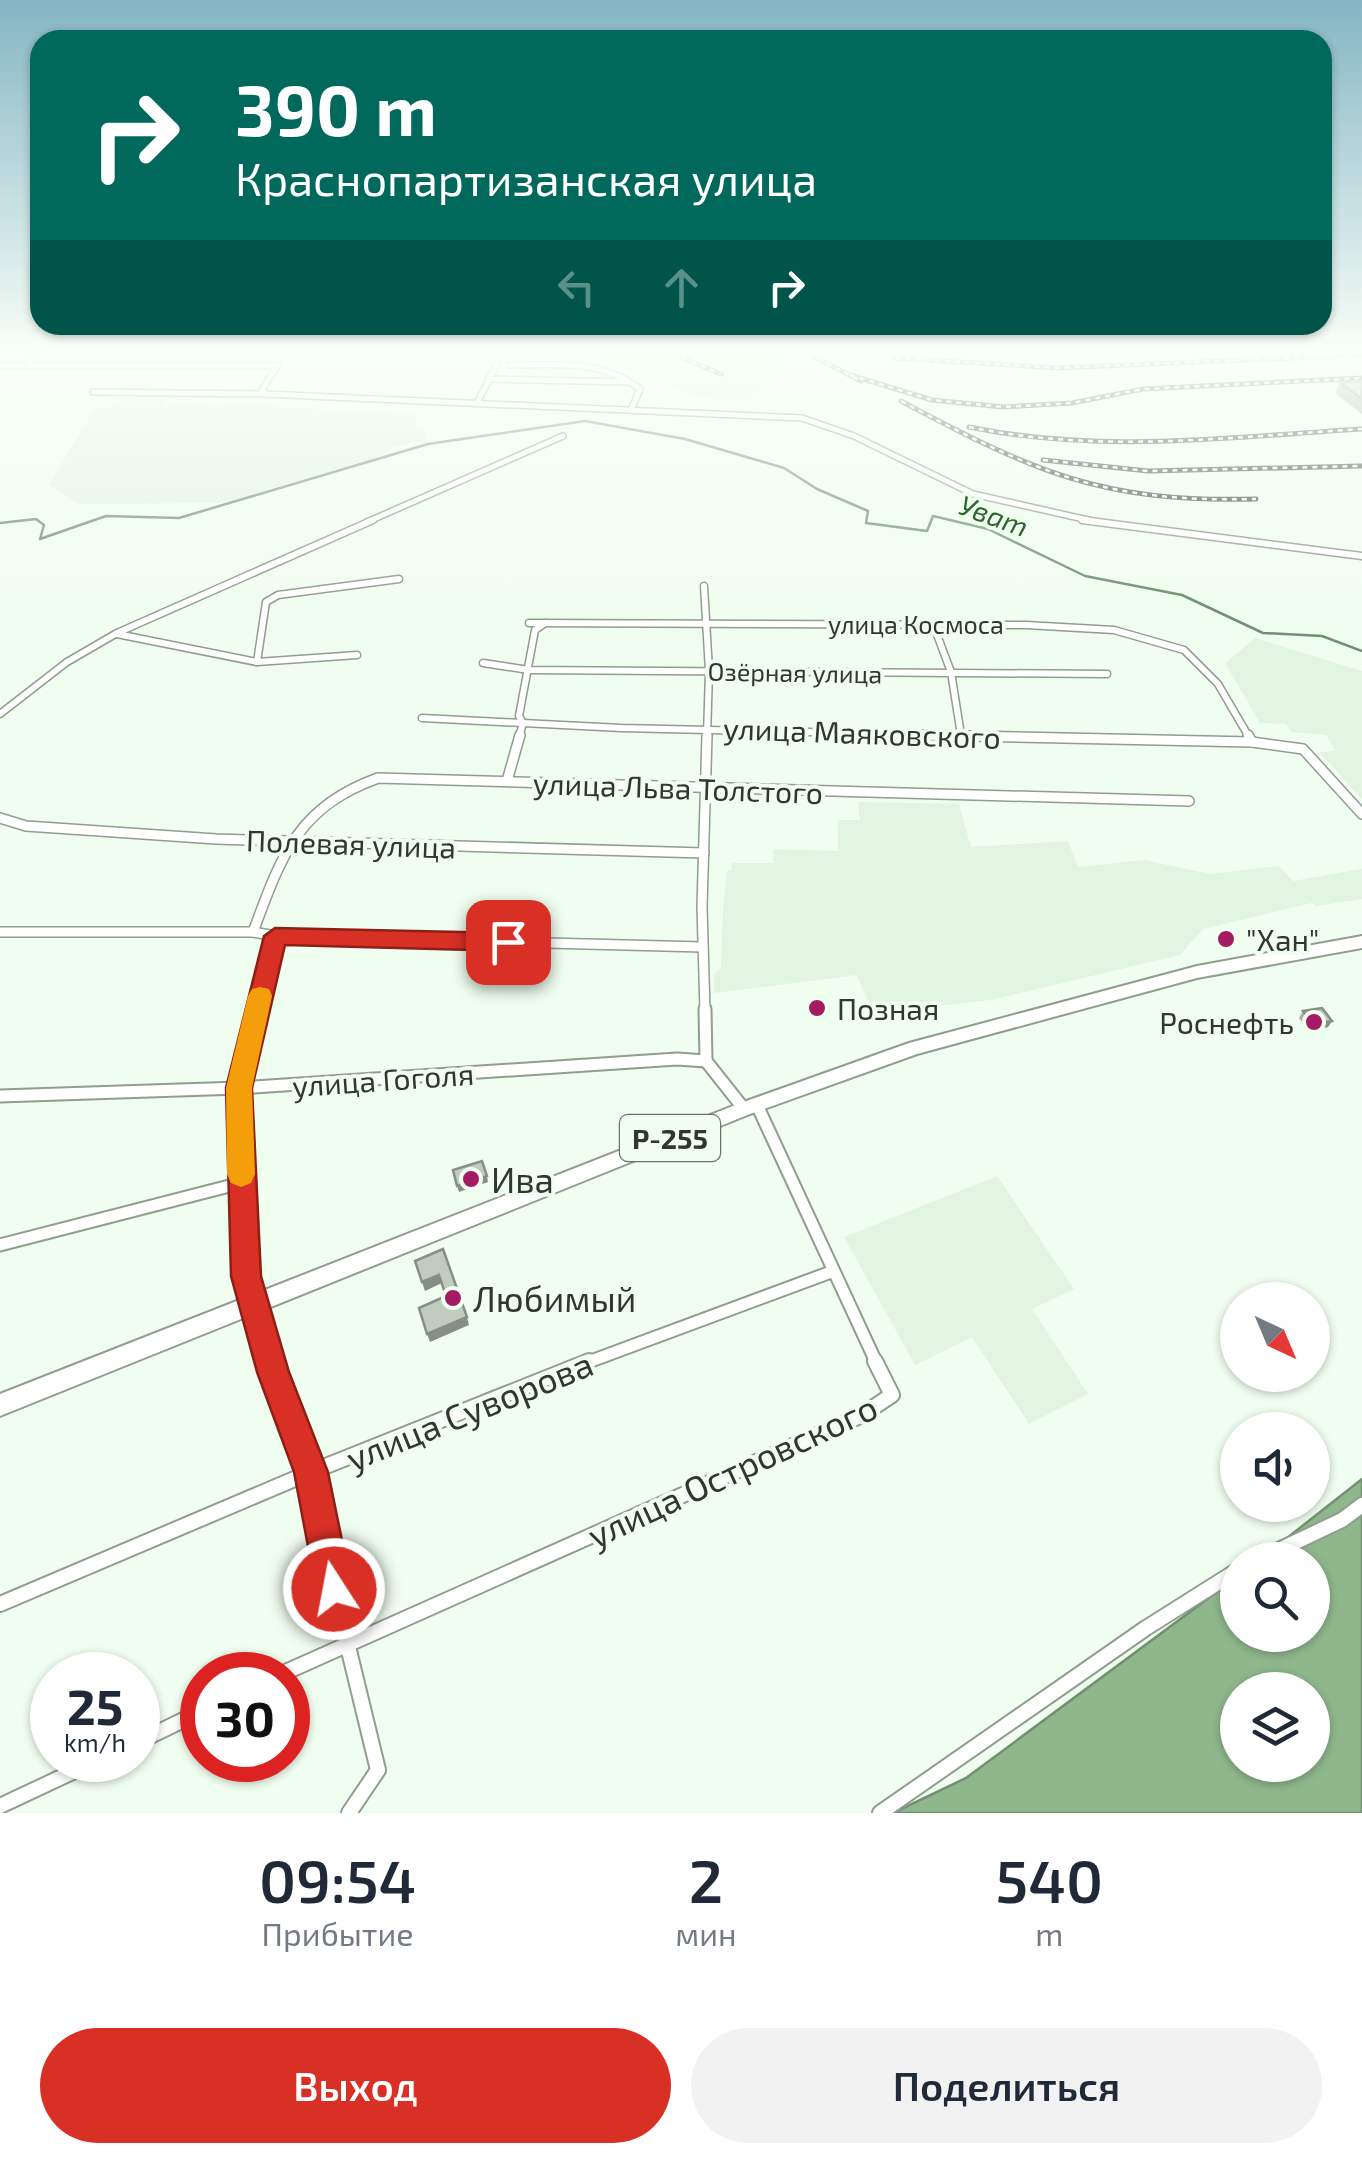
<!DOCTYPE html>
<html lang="ru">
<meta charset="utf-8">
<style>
:root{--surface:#fff;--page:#f2f2f3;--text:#1f2937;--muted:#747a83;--accent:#d93025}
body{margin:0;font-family:"Exo 2",sans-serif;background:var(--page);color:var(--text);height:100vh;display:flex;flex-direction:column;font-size:38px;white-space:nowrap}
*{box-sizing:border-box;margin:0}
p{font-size:32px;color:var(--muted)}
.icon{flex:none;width:55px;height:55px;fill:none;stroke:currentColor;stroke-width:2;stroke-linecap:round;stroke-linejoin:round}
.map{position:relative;height:1813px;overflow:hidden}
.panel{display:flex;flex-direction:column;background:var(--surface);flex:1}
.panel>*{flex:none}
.guide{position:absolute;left:30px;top:30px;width:1302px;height:305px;border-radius:30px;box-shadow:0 2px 8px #0004;background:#00695c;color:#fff;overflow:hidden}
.needle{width:65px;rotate:136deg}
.tools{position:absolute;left:1220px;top:1282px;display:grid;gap:20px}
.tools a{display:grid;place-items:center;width:110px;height:110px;border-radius:50%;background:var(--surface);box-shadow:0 2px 8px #0004;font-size:50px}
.speed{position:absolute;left:30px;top:1652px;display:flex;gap:20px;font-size:50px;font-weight:700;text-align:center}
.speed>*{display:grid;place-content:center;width:130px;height:130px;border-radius:50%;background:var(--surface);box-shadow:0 2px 8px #0004;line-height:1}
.speed small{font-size:25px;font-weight:400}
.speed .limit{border:15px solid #d22;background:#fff;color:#111}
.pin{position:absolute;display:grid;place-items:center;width:85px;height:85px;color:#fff;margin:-42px;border-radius:20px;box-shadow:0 5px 15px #0006}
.me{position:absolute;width:110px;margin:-55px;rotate:349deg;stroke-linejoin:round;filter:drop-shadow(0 0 8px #0008)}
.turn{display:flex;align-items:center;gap:35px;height:210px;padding:0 40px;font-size:45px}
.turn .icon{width:130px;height:130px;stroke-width:2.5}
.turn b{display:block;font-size:70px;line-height:85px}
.lanes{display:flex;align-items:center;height:95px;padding:0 40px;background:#0003;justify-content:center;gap:50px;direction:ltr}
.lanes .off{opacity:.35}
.eta{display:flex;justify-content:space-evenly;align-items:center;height:170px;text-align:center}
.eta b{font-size:60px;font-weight:600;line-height:70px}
.action{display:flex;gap:20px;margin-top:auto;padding:20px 40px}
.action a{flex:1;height:115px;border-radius:60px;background:var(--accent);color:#fff;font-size:40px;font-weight:600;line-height:115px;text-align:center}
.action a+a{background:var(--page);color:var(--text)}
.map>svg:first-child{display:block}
.built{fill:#e2f5e0}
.water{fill:#8eb78c;stroke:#729071;stroke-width:2.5;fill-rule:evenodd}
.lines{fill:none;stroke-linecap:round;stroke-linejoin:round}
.stream{stroke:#729071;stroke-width:2.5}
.minor-far4-casing{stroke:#909d8f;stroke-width:8}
.minor-far3-casing{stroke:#909d8f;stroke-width:9}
.minor-far2-casing{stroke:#909d8f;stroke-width:12}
.minor-far1-casing{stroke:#909d8f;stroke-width:15}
.minor-casing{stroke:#909d8f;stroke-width:18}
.trunk-casing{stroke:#909d8f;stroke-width:4}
.minor-far4{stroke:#fff;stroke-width:5}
.minor-far3{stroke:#fff;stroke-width:6}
.minor-far2{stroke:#fff;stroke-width:9}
.minor-far1{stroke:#fff;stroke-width:11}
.minor{stroke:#fff;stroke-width:14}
.trunk{fill:#fff;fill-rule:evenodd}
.rail-casing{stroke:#494f49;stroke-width:5}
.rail{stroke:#f0feef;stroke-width:2.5;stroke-dasharray:5;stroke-linecap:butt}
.wall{fill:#a4afa3}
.shaded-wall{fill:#868f85}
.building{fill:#bfccbe;stroke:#868f85;stroke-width:2.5}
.route{fill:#d93025;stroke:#8d1f18;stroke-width:2.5}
.slow{fill:#f59e0b}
.poi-dot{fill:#a41b64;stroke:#f0feef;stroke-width:4}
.labels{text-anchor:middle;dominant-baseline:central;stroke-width:8;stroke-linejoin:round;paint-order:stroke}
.far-street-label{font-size:25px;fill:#313631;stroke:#f0feef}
.far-water-label{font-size:28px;font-style:italic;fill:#2e652c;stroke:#f0feef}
.shield{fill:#f0feef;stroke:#6a726a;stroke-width:2.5}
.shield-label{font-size:28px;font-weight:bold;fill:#313631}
.street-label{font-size:30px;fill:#313631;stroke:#f0feef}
.poi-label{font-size:30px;fill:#313631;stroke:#f0feef;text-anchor:start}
.near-poi-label{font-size:35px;fill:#313631;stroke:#f0feef;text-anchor:start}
.near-street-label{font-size:35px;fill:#313631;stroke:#f0feef}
</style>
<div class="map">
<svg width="1362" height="1813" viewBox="0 0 1362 1813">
<rect width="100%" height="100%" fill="#f0feef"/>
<!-- built -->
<g class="built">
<polygon points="571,354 783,354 791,356 750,399 723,400 693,396 598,358"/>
<polygon points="126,397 169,398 164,407 252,405 418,415 414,428 425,428 426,440 391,448 375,460 227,503 79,504 49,484 95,409 113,407"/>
<polygon points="1255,638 1362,671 1362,799 1319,752 1336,751 1326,735 1292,732 1286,724 1260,723 1225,663"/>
<polygon points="858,802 959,804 971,847 1068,841 1078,867 1144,860 1210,874 1279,866 1293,881 1362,869 1362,899 1316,906 1311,903 1203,929 1180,955 991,1000 873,1013 857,975 714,993 714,974 721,967 723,909 727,871 731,871 732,863 774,863 773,849 838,851 838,820 860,820"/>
<polygon points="997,1176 1074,1289 1032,1309 1088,1394 1029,1424 972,1337 915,1365 844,1237"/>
</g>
<!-- water -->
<path class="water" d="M1362,1479v334h-469l73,-35 271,-201 1,58h74v-75h-53zM1238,1690h74v75h-74z"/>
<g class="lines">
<!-- stream -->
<polyline class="stream" points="0,523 36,519 44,525 40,539 106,516 179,518 428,444 585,421 685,439 784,468 817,489 868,511 866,523 927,531 933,516 988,529 1085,576 1182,595 1263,633 1322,636 1362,651"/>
<!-- minor-far4 casing -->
<g class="minor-far4-casing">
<g id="minor-far4">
<path d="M510,365c46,0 92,-6 130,24l-8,19"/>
<polyline points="0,366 277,366"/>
<polyline points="32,366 29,363 38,354"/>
<polyline points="488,379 629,382"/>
<polyline points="93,392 265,394 802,418 854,436 973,494 1097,522"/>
<polyline points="265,394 262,390 277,366"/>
<polyline points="477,403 497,364"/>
<polyline points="367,522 563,436"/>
</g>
</g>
<!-- minor-far3 casing -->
<g class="minor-far3-casing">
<g id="minor-far3">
<polyline points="1082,520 1362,556"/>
<polyline points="704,586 709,671 707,737"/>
<polyline points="529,623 1026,625 1114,630 1184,650 1218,684 1249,737"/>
<polyline points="933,624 951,672 961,735"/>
<polyline points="117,634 257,662 357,655"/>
<polyline points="257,662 266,602 278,595 399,579"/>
<polyline points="483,663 529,670 1107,674"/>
<polyline points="0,714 67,662 117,633 373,520"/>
<polyline points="422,718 621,728 1032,737"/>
<polyline points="519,737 523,723 519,716 535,630 545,623"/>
</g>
</g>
<!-- minor-far2 casing -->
<g class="minor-far2-casing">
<g id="minor-far2">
<polyline points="920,735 1252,742 1303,749 1362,814"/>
<polyline points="1248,735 1252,742"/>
<polyline points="507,781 520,735"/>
<polyline points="0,818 26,826 216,839 704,853"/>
<polyline points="0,932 253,932 275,936 703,947"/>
<path d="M253,932c28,-75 44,-125 125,-154l811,23"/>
<polyline points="257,1012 275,936"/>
<polyline points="705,1012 702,907 707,735"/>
</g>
</g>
<!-- minor-far1 casing -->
<g class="minor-far1-casing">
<g id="minor-far1">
<polyline points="258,1009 239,1088 246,1276 271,1364"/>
<polyline points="705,1009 706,1061 744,1109"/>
<polyline points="0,1096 239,1088 677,1059 706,1061"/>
<polyline points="757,1105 877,1364"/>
<polyline points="0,1245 241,1183"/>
<polyline points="583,1364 831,1272"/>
</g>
</g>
<!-- minor casing -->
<g class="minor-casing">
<g id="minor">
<polyline points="270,1361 311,1472 334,1589 378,1770 349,1813"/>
<polyline points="1258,1560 1342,1520 1362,1505"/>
<polyline points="0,1604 311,1472 589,1361"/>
<polyline points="279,1675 862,1415 892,1395 875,1361"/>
<polyline points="138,1742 202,1711"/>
<polyline points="0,1806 98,1760"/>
<polyline points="880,1813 1146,1628 1238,1570"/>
</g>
</g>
<!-- trunk casing -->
<g class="trunk-casing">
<polygon id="trunk" points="1362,936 1362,948 1197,978 917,1054 750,1114 0,1416 0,1394 738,1104 909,1043 1197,966"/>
</g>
<!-- minor-far4 -->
<use href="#minor-far4" class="minor-far4"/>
<!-- minor-far3 -->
<use href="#minor-far3" class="minor-far3"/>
<!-- minor-far2 -->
<use href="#minor-far2" class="minor-far2"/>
<!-- minor-far1 -->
<use href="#minor-far1" class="minor-far1"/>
<!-- minor -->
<use href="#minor" class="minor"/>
<!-- trunk -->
<use href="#trunk" class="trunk"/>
<!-- rail casing -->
<g class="rail-casing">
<g id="rail">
<polyline points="673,354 721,374"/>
<polyline points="809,354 861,381"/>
<polyline points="895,358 1058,368 1362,355"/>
<polyline points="850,375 932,400 1003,407 1072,403 1143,389 1362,378"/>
<path d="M901,401c133,71 201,102 355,98"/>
<path d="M969,427c131,27 261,10 393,2"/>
<polyline points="1043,460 1148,471 1362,466"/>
</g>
</g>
<!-- rail -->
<use href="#rail" class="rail"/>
</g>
<!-- wall -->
<g class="wall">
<polygon points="1362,381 1362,414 1335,393 1340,382"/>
<polygon points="1303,1011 1332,1021 1328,1027 1309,1031 1299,1018"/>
</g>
<!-- shaded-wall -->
<g class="shaded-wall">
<polygon points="1332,1021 1328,1027 1309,1031 1313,1024"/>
<polygon points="487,1176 488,1182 459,1192 457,1186"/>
<polygon points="439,1275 442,1283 425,1291 422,1282"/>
<polygon points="467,1317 469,1325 430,1342 427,1334"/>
</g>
<!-- building -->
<g class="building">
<polygon points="1362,381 1362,399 1340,382"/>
<polygon points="1322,1008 1332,1021 1313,1024 1303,1011"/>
<polygon points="482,1161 487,1176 457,1186 453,1170"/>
<polygon points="443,1249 467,1317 427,1334 419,1308 446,1296 439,1275 422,1282 415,1261"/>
</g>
<!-- sky -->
<linearGradient id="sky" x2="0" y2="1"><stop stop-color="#84b5c3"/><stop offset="0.58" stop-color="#f8fff8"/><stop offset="1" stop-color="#f8fff8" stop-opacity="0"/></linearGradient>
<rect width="1362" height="607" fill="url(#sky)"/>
<!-- route -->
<polygon class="route" points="275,928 508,933 520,942 508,951 285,945 252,1088 261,1276 289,1372 328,1472 352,1589 347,1602 334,1607 321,1602 316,1589 294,1472 257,1372 231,1276 226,1088 264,936"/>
<!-- slow -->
<polygon class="slow" points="260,987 269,989 272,996 252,1088 255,1174 251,1183 241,1187 231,1183 227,1174 226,1088 248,996 252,989"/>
<!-- markers -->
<g class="poi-dot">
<circle cx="1226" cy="939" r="10"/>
<circle cx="817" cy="1008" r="10"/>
<circle cx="1314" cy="1022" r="10"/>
<circle cx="471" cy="1179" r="10"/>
<circle cx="453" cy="1298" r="10"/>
</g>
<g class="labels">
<!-- far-street labels -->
<g class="far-street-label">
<text x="916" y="624">улица Космоса</text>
<text transform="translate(795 672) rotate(1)">Озёрная улица</text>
</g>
<!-- far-water labels -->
<g class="far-water-label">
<text transform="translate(994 515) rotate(20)">Уват</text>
</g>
<!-- shield labels -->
<rect class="shield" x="620" y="1115" width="100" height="46" rx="8"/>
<g class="shield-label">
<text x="670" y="1138">Р-255</text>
</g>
<!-- street labels -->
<g class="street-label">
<text transform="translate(862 732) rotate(2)">улица Маяковского</text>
<text transform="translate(678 787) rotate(2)">улица Льва Толстого</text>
<text transform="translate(351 843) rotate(2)">Полевая улица</text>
<text transform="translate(383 1079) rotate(-4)">улица Гоголя</text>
</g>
<!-- poi labels -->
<g class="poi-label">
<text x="1246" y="939">"Хан"</text>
<text x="837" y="1008">Позная</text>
<text x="1294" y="1022" text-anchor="end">Роснефть</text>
</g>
<!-- near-poi labels -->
<g class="near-poi-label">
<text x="491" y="1179">Ива</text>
<text x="473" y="1298">Любимый</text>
</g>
<!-- near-street labels -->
<g class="near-street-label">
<text transform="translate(469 1410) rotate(-22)">улица Суворова</text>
<text transform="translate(732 1470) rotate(-25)">улица Островского</text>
</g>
</g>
</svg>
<div class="tools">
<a><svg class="needle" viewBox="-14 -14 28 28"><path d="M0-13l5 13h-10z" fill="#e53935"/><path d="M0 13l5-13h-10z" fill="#747a83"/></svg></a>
<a><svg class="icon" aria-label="sound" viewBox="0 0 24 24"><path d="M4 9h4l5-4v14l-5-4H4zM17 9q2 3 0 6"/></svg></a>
<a><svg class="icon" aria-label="search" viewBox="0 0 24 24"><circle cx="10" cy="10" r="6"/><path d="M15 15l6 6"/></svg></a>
<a><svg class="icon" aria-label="layers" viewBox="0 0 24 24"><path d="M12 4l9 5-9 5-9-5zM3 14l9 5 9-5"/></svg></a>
</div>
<div class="speed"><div>25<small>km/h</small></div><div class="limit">30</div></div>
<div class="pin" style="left:508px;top:942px;background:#d93025"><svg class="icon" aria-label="arrive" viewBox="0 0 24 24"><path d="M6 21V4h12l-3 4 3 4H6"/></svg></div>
<svg class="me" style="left:334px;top:1589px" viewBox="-20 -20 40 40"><circle r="17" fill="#d93025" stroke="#fff" stroke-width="3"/><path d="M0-11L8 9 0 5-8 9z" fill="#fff"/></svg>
<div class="guide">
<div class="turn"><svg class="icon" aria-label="right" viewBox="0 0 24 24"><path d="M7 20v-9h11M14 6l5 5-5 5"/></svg><div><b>390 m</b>Краснопартизанская улица</div></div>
<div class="lanes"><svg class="icon off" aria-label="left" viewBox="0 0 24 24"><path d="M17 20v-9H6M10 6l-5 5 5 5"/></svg><svg class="icon off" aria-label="ahead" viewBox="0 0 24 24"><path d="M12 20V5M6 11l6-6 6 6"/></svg><svg class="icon" aria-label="right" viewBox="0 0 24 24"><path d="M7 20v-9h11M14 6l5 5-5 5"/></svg></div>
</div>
</div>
<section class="panel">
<div class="eta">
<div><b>09:54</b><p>Прибытие</p></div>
<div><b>2</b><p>мин</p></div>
<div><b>540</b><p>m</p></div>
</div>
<div class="action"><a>Выход</a><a>Поделиться</a></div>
</section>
